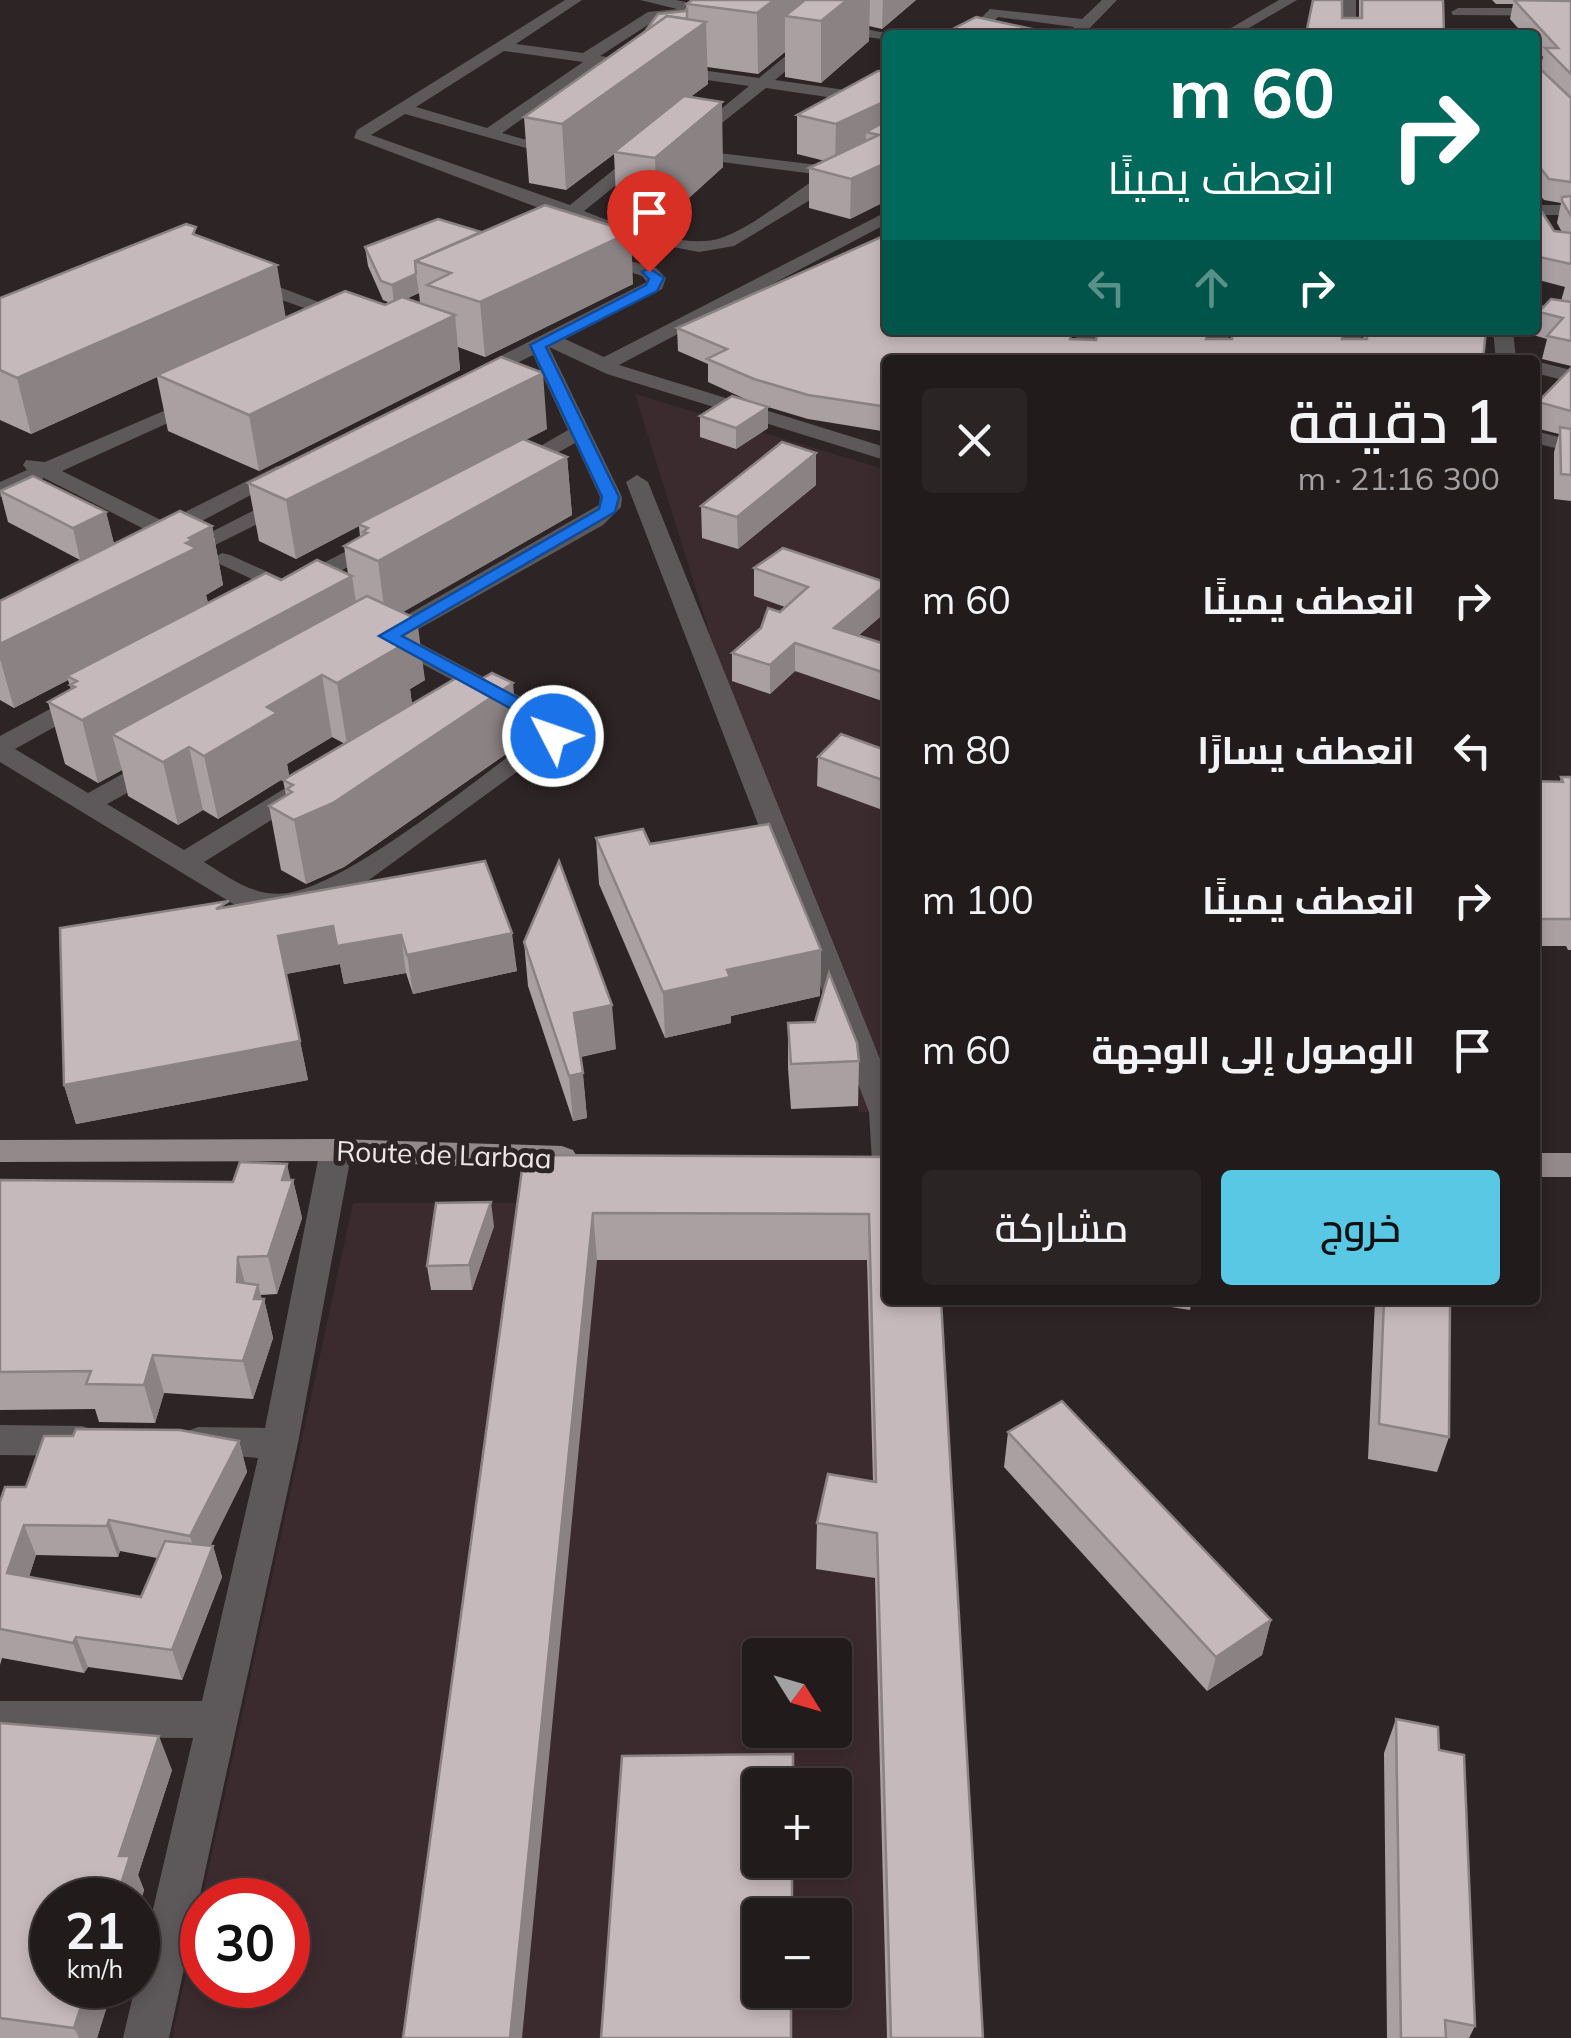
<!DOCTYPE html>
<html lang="ar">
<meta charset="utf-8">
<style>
:root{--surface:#221b1c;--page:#2a2425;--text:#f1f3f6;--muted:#a2a1a3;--line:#3f393b;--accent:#59c8e5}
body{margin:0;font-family:Mulish,Cairo,sans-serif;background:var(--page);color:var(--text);direction:rtl;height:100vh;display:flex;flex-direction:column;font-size:38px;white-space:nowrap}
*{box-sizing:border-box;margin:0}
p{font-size:32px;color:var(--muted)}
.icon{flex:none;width:55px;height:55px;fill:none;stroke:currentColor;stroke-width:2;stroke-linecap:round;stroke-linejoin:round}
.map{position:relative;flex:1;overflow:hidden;direction:ltr}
.details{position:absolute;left:882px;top:355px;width:658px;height:950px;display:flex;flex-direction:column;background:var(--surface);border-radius:10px;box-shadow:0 5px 15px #0003,0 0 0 2px var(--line);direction:rtl}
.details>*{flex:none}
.hud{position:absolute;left:882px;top:30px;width:658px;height:305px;border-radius:10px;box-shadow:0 5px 15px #0003,0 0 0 2px var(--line);direction:rtl;background:#00695c;color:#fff;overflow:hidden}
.needle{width:65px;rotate:127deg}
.tools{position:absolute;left:742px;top:1638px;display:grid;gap:20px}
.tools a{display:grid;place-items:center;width:110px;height:110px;border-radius:10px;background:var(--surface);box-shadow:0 5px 15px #0003,0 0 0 2px var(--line);font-size:50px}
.speed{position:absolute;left:30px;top:1878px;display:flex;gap:20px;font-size:50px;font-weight:700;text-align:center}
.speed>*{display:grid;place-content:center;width:130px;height:130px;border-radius:50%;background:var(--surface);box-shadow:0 5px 15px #0003,0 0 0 2px var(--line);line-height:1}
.speed small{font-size:25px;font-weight:400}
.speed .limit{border:15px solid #d22;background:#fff;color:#111}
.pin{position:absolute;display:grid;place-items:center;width:85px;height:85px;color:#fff;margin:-102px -42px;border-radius:50% 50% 50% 0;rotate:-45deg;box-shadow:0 0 10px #0007}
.pin .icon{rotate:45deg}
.me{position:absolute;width:110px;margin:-55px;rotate:311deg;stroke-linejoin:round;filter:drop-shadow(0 0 8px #0008)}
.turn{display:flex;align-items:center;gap:35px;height:210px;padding:0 40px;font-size:45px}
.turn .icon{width:130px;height:130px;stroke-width:2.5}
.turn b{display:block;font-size:70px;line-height:85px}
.lanes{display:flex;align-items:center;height:95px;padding:0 40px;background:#0003;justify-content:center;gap:50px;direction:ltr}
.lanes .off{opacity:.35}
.round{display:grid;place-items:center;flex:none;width:105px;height:105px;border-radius:10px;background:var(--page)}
.summary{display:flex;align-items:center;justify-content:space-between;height:170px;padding:0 40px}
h1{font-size:60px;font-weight:600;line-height:75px}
.action{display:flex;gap:20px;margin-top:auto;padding:20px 40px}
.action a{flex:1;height:115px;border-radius:10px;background:var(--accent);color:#111;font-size:40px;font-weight:600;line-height:115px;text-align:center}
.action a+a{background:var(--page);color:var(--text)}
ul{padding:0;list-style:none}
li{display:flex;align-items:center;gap:30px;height:150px;padding:0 40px}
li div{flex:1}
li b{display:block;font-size:38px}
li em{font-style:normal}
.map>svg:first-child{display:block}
.built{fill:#3c2b2e;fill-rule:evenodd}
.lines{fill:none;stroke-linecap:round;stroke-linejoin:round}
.minor{fill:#5d5859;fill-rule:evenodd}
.major{fill:#93888a;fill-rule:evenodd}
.wall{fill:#aa9fa1;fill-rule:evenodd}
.shaded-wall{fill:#8b8283}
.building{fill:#c6b9bb;stroke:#8b8283;stroke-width:2.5}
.route{fill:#1a73e8;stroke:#114b97;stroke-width:2.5}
.labels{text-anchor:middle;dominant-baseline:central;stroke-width:10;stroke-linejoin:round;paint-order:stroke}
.street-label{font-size:28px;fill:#efe8e9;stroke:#2d2425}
</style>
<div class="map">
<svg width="1571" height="2038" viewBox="0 0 1571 2038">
<rect width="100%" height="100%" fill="#2d2425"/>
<!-- built -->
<g class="built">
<polygon points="635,394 887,470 887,1112 859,1112"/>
<path d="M353,1203h534l1,97 87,738h-803zM760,1655h75v75h-75zM760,1785h75v75h-75zM202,1900h86v85h-86zM760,1915h75v75h-75z"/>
</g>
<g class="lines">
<!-- minor -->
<g class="minor">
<path d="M565,0h17l-66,44 67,9 65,-41 29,-3 -37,-9h36l57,12 -7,4 -41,-6v6l-28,3 -57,37 159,22 94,-78h16l-27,24 53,11h-7v5l-55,-8 -58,48 113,16v10l-122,-18 -73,58 -6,-1v-8l62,-51 -149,-21 -98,68 56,16v8l-153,-43 -34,21 199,70 68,-55h12v8l-66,53c34,14 101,39 137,27 34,-12 70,-44 101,-63l-138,-18 -6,-1v-8l157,19 53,-26v12l-154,93 -35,6 -89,-17 -256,-97 3,-8zM504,51l79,11 -96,66 -71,-21z"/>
<polygon points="1102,0 1117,0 1083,35 1067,35 1074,27 998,17 980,35 964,35 990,9 1082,19"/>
<polygon points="1279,0 1297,0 1237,35 1219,35"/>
<rect x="1342" y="0" width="14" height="35"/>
<polygon points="1458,8 1571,8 1571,16 1453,15 1451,12"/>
<rect x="1535" y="205" width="36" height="10"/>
<path d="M888,211v12l-269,142 269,83v13l-281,-87 -58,-27 73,150 -1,10 -18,18 -197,111 147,78 12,12 1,10 -208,152 -69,23 -54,-6 -235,-143v-26l76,-41h18l4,5 -4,5 -79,44 73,44 63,-35h18l4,6 -4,6 -62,34 77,46 108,-66h18l4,6 -4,6 -106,66c26,16 51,36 84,31 63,-10 195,-119 252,-160l-5,-9 -148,-79 -13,-1 -3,-5 4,-10 11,-2 213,-122 1,-8 -25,-54 -55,31 -8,1 -11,-6 67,-39 -35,-75 -52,26h-14v-8l180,-91 -5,-6 -54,-18v-8l68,18 10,10 -4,11 -97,50 39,18z"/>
<polygon points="236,276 250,276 361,318 344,322 236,284"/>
<polygon points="1535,303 1571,312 1571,324 1535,315"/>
<polygon points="1078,330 1098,330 1091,360 1071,360"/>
<polygon points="1209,330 1229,330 1226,360 1206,360"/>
<polygon points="1341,330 1361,330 1360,360 1340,360"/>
<polygon points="1493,330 1513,330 1516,360 1496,360"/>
<polygon points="1535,361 1571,370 1571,382 1535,373"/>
<polygon points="203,394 213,400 210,404 62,471 165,522 277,466 285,465 296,471 183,531 187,536 184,541 148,540 148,531 44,478 0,497 0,482 27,470 23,465 26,460 45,462"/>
<polygon points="1535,431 1571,440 1571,452 1535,443"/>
<polygon points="637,475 648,482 888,1079 888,1172 877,1169 872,1161 869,1112 626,482"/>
<polygon points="288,493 299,500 296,505 185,560 169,560 166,555"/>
<polygon points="380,534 388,536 388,546 306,589 305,598 297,600 211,560 222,553 230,555 288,581"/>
<polygon points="336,1139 347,1142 352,1150 298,1443 169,2038 123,2038 193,1738 0,1737 0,1701 202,1701 258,1458 185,1452 180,1442 185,1432 198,1427 265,1428 320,1150 325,1142"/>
<polygon points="0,1425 82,1426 95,1431 100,1441 95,1451 82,1456 0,1455"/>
</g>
<!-- major -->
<g class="major">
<polygon points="336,1139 562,1146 573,1150 578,1158 573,1166 562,1170 336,1161 0,1162 0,1140"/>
<rect x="1535" y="1153" width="36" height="24"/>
</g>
</g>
<!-- wall -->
<g class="wall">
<polygon points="692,0 916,0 882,29 869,26 869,41 821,83 785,77 785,52 758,74 707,67 708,84 690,97 723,167 658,226 617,219 614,154 566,190 529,183 524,117 685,11 687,4"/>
<polygon points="1359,0 1443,0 1306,34 1342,18 1359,18"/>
<polygon points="1492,0 1571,0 1571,366 1542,359 1547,339 1533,335 1539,312 1561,301 1565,287 1535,279 1535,201 1554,231 1562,232 1557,223 1561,203 1544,200 1535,189 1535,48 1537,66 1540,68 1543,57 1535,48 1535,35 1524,35 1510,19 1513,4 1496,4"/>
<polygon points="888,71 888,200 850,219 809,208 809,168 825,161 797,154 797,115"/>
<path d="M198,236l88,81 99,-12 5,-2 -7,-3 -15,-34 -3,-19 268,37 -148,73 -27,-10 2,23 -201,101 -91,-40 -11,-54 -126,57 -31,-14v-122zM419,293l1,10 -14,-4z"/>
<polygon points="677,328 1073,339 1231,339 1232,330 1342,330 1342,339 1363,339 1364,330 1486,330 1483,360 888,360 888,432 808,419 754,403 708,382 708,364 678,351"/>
<polygon points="1571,368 1571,501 1554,499 1554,452 1559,434 1535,428 1535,404"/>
<polygon points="768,407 768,428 736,449 700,437 700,416"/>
<polygon points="547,429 525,440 567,457 572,515 402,612 425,680 410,689 412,704 519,745 344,867 306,884 281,870 269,806 286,795 283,780 345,744 332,737 287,764 289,775 218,819 203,810 178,825 128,796 122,770 98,783 65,764 48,702 71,689 68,680 14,708 0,700 0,601 212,526 223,585 206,595 208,603 281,580 348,574 344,546 360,537 359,526 296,559 259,541 248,483"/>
<polygon points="816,485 738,549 702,538 701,506"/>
<polygon points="0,491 106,512 114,544 80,560 8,522"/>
<polygon points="754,568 887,611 858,636 888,645 888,703 795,671 770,694 732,681 732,653 785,607 754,596"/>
<polygon points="888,747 888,812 817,786 818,757 885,750"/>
<polygon points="1561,777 1571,777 1571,950 1568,950 1566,946 1535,946 1535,781 1560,782"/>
<polygon points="596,838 650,844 821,950 820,996 731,1016 731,1023 665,1038 599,884"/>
<polygon points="485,861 517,971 413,994 406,973 344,984 340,964 286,974 308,1080 76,1124 64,1085 230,907"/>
<polygon points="524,942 616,1049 581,1057 587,1118 573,1121 528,986"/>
<polygon points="788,1023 859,1061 858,1106 791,1109 788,1068"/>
<polygon points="524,1155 888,1157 983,2038 887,2038 875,1578 816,1569 817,1523 873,1481 867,1260 597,1260"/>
<polygon points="0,1180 233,1182 293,1180 302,1218 277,1294 260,1295 262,1299 264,1299 273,1338 253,1399 164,1393 155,1423 99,1422 95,1409 0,1410"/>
<polygon points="494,1226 472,1290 431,1290 427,1266"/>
<polygon points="1127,1300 1192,1300 1190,1310"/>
<polygon points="1375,1300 1450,1300 1449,1437 1437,1472 1368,1459"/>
<polygon points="1008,1432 1271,1620 1262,1655 1207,1691 1004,1467"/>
<path d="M239,1441l8,31 -37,74h3l9,31 -40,103 -94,-13 -4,6 -82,-15 -2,7v-163l26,-15zM120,1551l37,7 -16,39 -112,-20 7,-22 82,2z"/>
<polygon points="1396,1719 1439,1750 1475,2026 1469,2038 1387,2038 1384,1753"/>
<polygon points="0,1723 172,1770 138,1875 144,1890 138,1910 138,1900 97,2038 0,2038"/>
</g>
<!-- shaded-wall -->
<g class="shaded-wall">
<polygon points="774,0 808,0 785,16 785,52 758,74 757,13"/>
<polygon points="825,0 870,0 869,41 821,83 821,21"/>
<polygon points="883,0 916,0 882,29"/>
<polygon points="706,22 708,84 617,152 614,152 614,154 566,190 562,124"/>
<polygon points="888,100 886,138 866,132 866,148 835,163 836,124"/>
<polygon points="722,102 723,167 658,226 655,158"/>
<polygon points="888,162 888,200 850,219 851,179"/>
<polygon points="631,232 633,284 485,357 480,302"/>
<polygon points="277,265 286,319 157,375 157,377 31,434 17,378"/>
<polygon points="416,274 419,293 394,304 392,285"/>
<polygon points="455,315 460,370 259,471 249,415"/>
<polygon points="543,373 547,429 361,525 358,524 359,526 296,559 286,500"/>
<polygon points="1542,403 1536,427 1535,428 1535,405"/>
<polygon points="768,407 768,428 736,449 736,428"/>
<polygon points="816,453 816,485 738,549 737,517"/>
<polygon points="567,457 572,515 386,622 378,561"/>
<polygon points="106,512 114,544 80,560 73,528"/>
<polygon points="212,526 223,585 206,595 209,608 67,676 68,680 14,708 0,659 0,644 186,543 189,538"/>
<polygon points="352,576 361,636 112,734 122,770 98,783 82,720"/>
<polygon points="888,584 887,611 833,656 834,628"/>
<polygon points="417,619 425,680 410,689 412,705 347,745 337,683 394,632"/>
<polygon points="795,643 795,671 770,694 770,665"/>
<polygon points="322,675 332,737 287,764 289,775 218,819 204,756 267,707"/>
<polygon points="513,683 519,745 344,867 306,884 294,820"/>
<polygon points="189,747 203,810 178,825 163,762"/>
<polygon points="333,926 401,935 406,973 344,984 340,964 286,974 278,936"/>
<polygon points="512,933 517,971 413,994 407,955"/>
<polygon points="821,950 820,996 731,1016 731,1023 665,1038 663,992 727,970"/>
<polygon points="612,1005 616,1049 578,1057 574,1013"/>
<polygon points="300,1041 308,1080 76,1124 64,1085"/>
<polygon points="583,1073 587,1118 573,1121 569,1076"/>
<polygon points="287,1164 292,1185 293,1180 302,1218 277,1294 268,1256 282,1180"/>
<polygon points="491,1202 494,1226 472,1290 469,1265"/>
<polygon points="593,1213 597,1260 522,2038 510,2038"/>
<polygon points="238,1257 248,1295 237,1282"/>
<polygon points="258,1285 263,1303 264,1299 273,1338 253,1399 243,1361 254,1299"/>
<polygon points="153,1355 164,1393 155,1423 144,1385"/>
<polygon points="239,1441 247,1472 200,1567 190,1536"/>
<polygon points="109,1520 120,1551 118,1557 107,1526"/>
<polygon points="24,1525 36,1555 20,1604 7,1573"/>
<polygon points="213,1546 222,1577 182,1680 172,1650"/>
<polygon points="1271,1620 1262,1655 1207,1691 1216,1657"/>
<polygon points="76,1637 88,1667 84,1673 73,1643"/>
<polygon points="159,1736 172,1770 138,1875 144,1890 138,1910 138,1900 116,1900 119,1856"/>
<polygon points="88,1985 114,1985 97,2038 79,2038 74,2028"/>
</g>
<!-- building -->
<g class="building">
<polygon points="692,0 774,0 757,13 687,4"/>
<polygon points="805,0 847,0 821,21 785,16"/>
<polygon points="1313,0 1342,0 1342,18 1362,18 1362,0 1443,0 1444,35 1269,35 1270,32 1306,34"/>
<polygon points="1514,0 1571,1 1571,74 1545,48 1558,48"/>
<polygon points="687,9 687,19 667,16 644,33 658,14 685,11"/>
<polygon points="667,16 706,22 562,124 524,117"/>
<polygon points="976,17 1060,35 941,35"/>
<polygon points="1535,48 1537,66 1571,98 1571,182 1549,179 1535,161"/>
<polygon points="878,71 888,71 888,100 836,124 797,115"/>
<polygon points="684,96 722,102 655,158 614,152"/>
<polygon points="888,120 888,162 851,179 809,168 879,135 866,132"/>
<polygon points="1571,196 1571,216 1562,201 1562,197"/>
<polygon points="1535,201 1554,231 1571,233 1571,264 1535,256 1535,234 1541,227 1535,217"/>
<polygon points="545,205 631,232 480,302 427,285 451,273 415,261"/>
<polygon points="438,219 481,232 415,261 416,274 392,285 381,281 365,247"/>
<polygon points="186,224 196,227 193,234 277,265 17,378 0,370 0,298"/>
<polygon points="888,234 888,330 1072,330 1070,339 1096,340 1098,330 1207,330 1206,339 1232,339 1233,330 1342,330 1342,339 1367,339 1367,330 1486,330 1483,360 888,360 888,407 808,395 754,379 707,359 727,349 677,328"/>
<polygon points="345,291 385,305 402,297 455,315 249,415 157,375"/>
<polygon points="1551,299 1571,302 1571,341 1547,336 1563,318 1539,312"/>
<polygon points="501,357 543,373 286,500 248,483"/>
<polygon points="1571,368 1571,411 1542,403 1535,405"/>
<polygon points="732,396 768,407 736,428 700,416"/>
<polygon points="1560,427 1571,429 1571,475 1561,474"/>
<polygon points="523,439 567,457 378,561 344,546 367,533 363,532 368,528 358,524"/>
<polygon points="782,442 816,453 737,517 701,506"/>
<polygon points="33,476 106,512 73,528 0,491"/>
<polygon points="180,511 212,526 189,538 193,540 186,543 196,548 0,644 0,601"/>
<polygon points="783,548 888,583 834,628 888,645 888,674 795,643 770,665 732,653 761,628 768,608 780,612 808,587 754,568"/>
<polygon points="317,560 352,576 82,720 48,702 75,687 70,685 77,681 67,676 266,573 281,580"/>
<polygon points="367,596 417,619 394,632 398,635 392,638 404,644 337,683 322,675 267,707 277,713 204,756 189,747 163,762 112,734"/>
<polygon points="492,673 513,683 333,803 294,820 269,806 292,792 287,789 293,785 283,780 458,677 473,684"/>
<polygon points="841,734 885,750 888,747 888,782 818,757"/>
<polygon points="1561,777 1571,777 1571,919 1535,919 1535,781 1563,782"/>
<polygon points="769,824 821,950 727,970 730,977 663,992 596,838 643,829 650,844"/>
<polygon points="485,861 512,933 407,955 401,935 337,946 333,926 278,936 300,1041 64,1085 60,928 229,901 216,909"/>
<polygon points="559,861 612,1005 574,1013 583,1073 569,1076 524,942"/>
<polygon points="829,973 857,1043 859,1061 791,1064 788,1023 815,1022"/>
<polygon points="524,1155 888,1157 888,1300 941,1300 983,2038 891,2038 877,1533 817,1523 828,1474 876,1482 869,1214 593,1213 510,2038 403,2038"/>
<polygon points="240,1162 287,1164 282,1180 293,1180 268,1256 238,1257 237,1282 258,1285 254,1299 264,1299 243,1361 153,1355 144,1385 86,1384 91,1371 0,1372 0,1180 233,1182"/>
<polygon points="491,1202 469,1265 427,1266 436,1203"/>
<polygon points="1384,1300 1450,1300 1449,1437 1379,1424"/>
<polygon points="1062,1401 1271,1620 1216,1657 1008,1432"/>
<polygon points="76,1429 180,1430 239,1441 190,1536 109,1520 107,1526 24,1525 7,1573 141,1597 165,1541 213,1546 172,1650 76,1637 73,1643 0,1629 0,1502 5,1487 26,1487 44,1436 73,1436"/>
<polygon points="1396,1719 1438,1727 1439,1750 1464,1755 1475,2026 1445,2020 1446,2038 1401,2038"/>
<polygon points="0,1723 159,1736 119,1856 130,1856 116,1900 52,1900 52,1985 88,1985 74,2028 0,2018"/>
<polygon points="793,1754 793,1785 760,1785 760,1860 792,1860 792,1915 760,1915 760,1990 791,1990 791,2038 601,2038 622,1756"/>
</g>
<!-- route -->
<polygon class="route" points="649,268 664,278 657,291 546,347 619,497 615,512 402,636 550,715 562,726 563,736 553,741 546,740 537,723 379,636 599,509 602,497 530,345 646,285 649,279 642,272"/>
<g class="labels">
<!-- street labels -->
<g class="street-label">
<text transform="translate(444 1154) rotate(2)">Route de Larbaa</text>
</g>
</g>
</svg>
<div class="tools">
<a><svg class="needle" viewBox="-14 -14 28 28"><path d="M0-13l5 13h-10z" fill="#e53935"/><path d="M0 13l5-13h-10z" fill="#a2a1a3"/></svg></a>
<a>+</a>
<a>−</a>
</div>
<div class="speed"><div>21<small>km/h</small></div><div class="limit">30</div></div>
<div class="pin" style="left:649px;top:272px;background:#d93025"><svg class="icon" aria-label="arrive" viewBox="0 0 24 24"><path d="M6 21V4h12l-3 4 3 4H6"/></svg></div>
<svg class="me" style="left:553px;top:736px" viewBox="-20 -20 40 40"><circle r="17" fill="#1a73e8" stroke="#fff" stroke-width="3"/><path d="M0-11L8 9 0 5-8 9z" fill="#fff"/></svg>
<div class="hud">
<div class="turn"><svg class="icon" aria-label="right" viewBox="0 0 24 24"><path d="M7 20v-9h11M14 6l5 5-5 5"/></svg><div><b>60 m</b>انعطف يمينًا</div></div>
<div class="lanes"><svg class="icon off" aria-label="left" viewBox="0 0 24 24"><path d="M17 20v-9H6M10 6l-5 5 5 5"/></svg><svg class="icon off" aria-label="ahead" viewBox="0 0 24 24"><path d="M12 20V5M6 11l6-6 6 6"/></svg><svg class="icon" aria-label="right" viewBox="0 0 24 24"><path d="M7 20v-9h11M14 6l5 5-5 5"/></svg></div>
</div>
<section class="details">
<div class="summary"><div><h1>1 دقيقة</h1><p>300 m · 21:16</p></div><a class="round"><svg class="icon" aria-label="close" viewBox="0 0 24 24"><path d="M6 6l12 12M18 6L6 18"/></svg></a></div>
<ul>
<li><svg class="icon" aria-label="right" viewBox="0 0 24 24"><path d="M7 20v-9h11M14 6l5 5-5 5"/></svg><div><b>انعطف يمينًا</b></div><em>60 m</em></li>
<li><svg class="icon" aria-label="left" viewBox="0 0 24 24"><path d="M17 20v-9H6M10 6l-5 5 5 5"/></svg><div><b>انعطف يسارًا</b></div><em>80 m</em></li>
<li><svg class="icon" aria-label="right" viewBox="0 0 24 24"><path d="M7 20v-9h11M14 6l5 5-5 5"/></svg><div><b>انعطف يمينًا</b></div><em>100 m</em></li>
<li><svg class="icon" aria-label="arrive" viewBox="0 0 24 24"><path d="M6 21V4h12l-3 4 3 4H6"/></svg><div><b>الوصول إلى الوجهة</b></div><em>60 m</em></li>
</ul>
<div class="action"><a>خروج</a><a>مشاركة</a></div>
</section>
</div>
